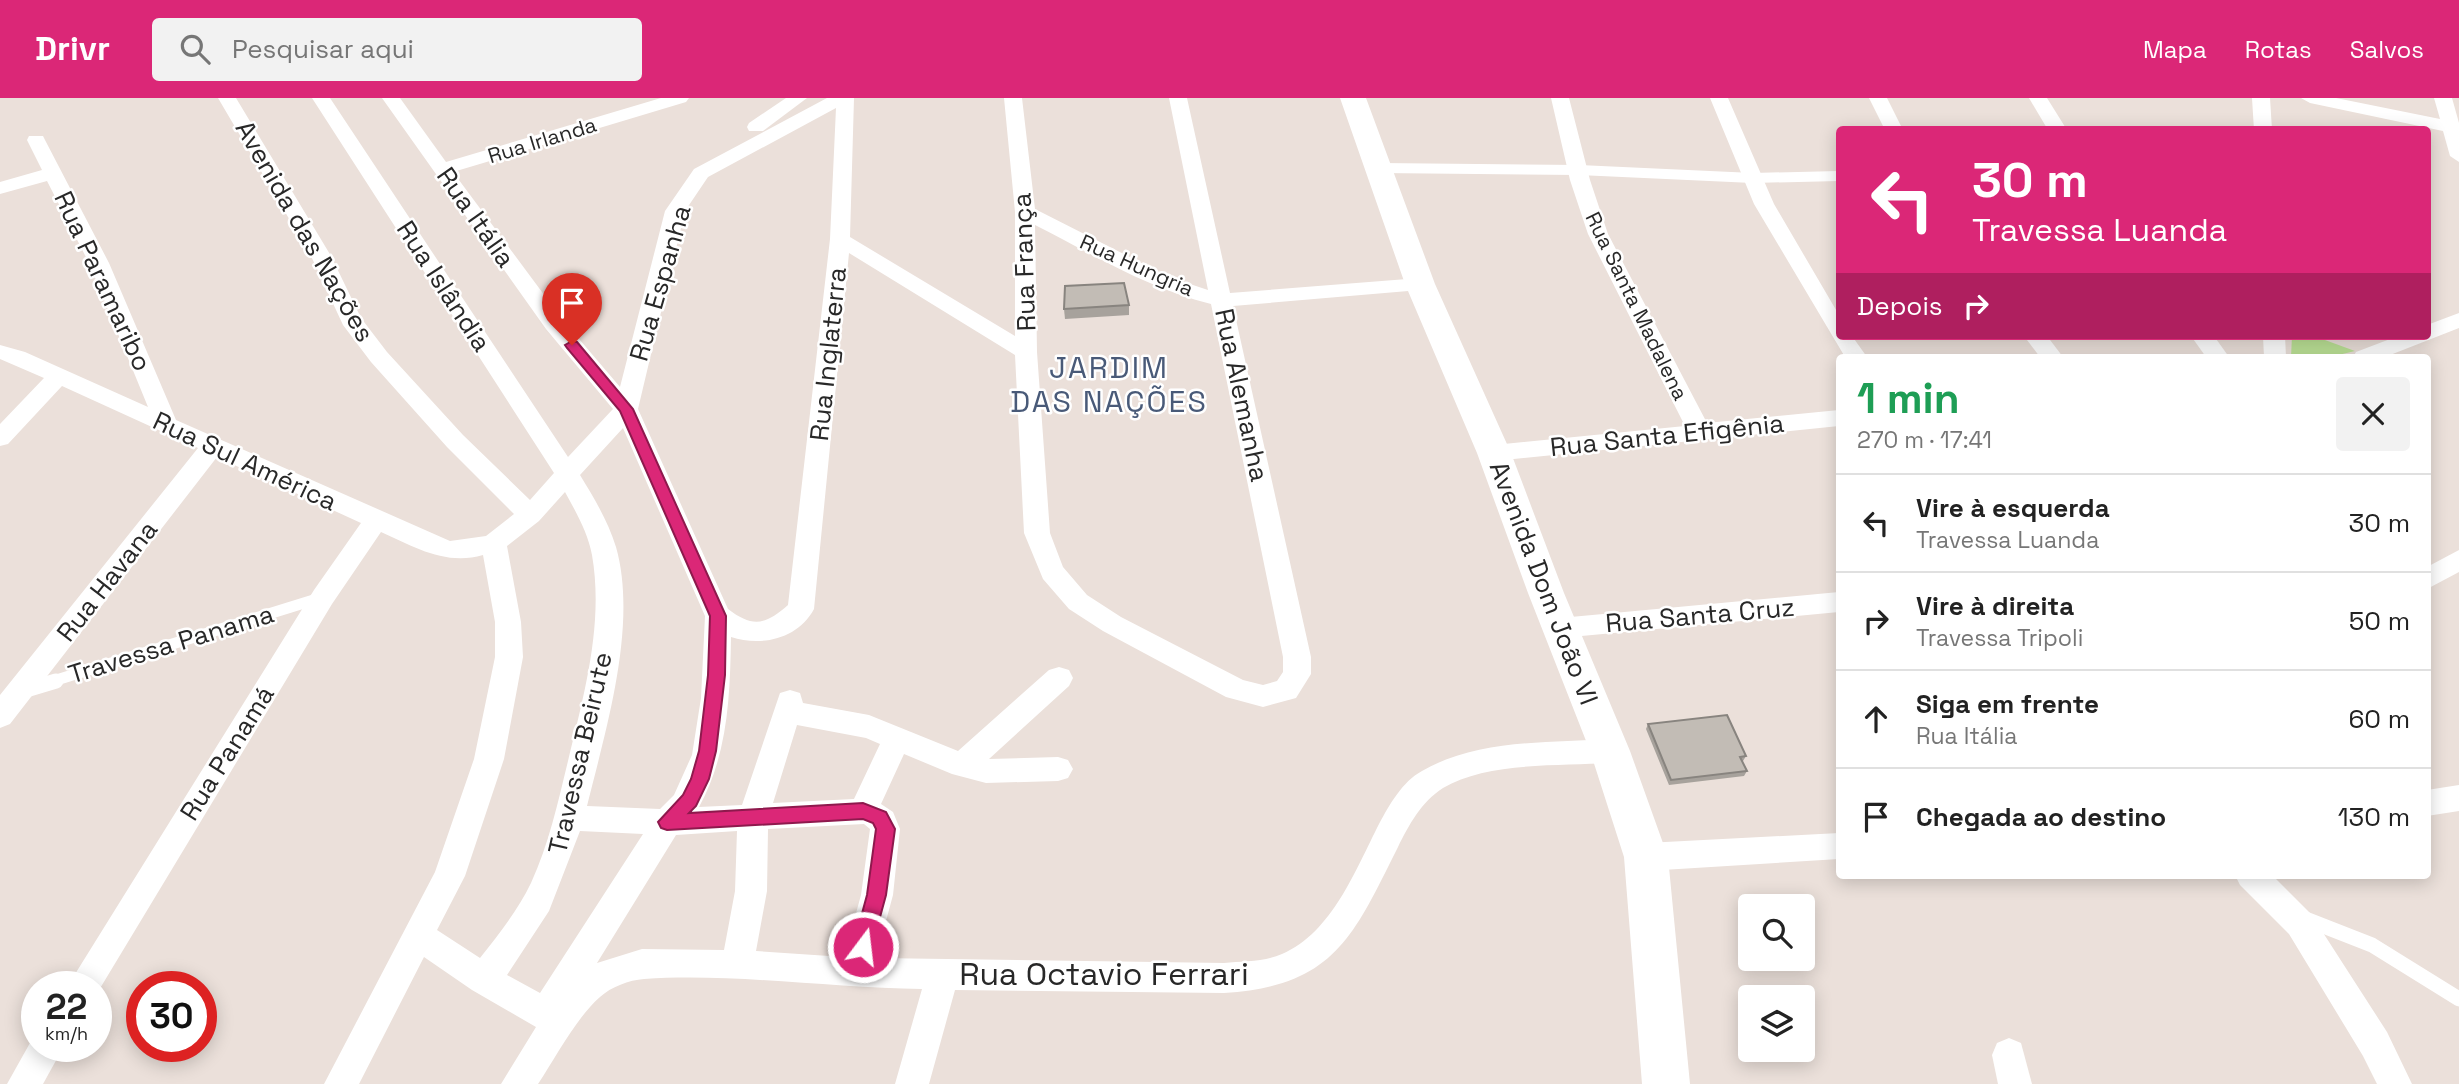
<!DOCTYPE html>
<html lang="pt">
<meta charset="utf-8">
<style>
:root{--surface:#fff;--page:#f2f2f2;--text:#222;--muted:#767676;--line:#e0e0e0;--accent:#db2777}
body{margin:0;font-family:"Space Grotesk",sans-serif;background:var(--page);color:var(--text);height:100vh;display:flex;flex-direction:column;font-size:26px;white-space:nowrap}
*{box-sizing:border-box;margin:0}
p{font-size:23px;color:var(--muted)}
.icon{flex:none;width:38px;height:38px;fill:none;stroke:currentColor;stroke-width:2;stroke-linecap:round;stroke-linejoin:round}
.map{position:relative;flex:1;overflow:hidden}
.side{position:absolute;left:1836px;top:256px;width:595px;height:525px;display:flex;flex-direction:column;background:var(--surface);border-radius:7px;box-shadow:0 4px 18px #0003}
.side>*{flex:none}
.top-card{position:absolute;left:1836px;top:28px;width:595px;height:214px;border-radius:7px;box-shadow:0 4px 18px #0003;background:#db2777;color:#fff;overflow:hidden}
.fabs{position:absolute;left:1738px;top:796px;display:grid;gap:14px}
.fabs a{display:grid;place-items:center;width:77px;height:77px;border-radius:7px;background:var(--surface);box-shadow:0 4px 18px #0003;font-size:35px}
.speed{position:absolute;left:21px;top:873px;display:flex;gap:14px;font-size:35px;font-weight:700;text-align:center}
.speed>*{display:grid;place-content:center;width:91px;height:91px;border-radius:50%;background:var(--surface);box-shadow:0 4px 18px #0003;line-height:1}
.speed small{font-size:18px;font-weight:400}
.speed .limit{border:10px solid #d22;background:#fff;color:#111}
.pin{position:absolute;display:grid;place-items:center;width:60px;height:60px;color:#fff;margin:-72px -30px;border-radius:50% 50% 50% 0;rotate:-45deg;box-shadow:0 0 7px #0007}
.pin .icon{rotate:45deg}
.me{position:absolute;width:77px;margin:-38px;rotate:15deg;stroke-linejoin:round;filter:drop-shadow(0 0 5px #0008)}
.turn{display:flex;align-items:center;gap:24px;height:147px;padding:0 21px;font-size:32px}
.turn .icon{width:91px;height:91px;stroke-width:2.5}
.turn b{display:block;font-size:49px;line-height:60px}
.then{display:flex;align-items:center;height:66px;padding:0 21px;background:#0003;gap:14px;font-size:26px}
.round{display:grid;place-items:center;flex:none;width:74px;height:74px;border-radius:7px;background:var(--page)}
.overview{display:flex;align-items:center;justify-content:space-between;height:119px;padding:0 21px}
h1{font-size:42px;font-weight:700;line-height:52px;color:#1e9e55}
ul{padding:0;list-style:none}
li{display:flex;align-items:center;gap:21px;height:98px;padding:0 21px;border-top:2px solid var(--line)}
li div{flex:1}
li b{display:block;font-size:26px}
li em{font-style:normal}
header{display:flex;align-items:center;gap:42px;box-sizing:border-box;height:98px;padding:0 35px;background:var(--accent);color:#fff}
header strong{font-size:33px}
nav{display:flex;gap:38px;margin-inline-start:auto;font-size:24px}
.search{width:490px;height:63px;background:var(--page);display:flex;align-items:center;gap:18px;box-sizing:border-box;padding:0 24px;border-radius:7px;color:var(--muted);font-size:26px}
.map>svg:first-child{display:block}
.green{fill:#bce296}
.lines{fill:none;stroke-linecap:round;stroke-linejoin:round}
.lane-far2{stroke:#fff;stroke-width:10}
.lane-far1{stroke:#fff;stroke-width:11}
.lane{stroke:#fff;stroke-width:15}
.street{fill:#fff;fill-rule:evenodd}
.secondary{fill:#fff;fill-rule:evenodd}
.wall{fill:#a7a29c}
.building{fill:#c2bcb5;stroke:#88847f;stroke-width:2}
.route{fill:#db2777;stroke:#8e194d;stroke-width:2}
.labels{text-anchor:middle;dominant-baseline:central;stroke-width:5;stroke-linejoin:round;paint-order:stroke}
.far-street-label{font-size:21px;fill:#282828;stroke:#fff}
.street-label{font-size:26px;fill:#282828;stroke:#fff}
.quarter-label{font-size:30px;letter-spacing:2px;fill:#495a78;stroke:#fff}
.near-street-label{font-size:32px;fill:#282828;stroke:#fff}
</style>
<header>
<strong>Drivr</strong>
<div class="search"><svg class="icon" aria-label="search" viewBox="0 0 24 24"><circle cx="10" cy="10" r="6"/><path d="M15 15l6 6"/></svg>Pesquisar aqui</div>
<nav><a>Mapa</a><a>Rotas</a><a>Salvos</a></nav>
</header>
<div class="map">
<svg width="2459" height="986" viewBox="0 0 2459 986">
<rect width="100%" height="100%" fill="#ebe0da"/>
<!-- green -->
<polygon class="green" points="2292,238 2314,238 2355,253 2330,259 2291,259"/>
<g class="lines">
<!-- lane-far2 -->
<polyline class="lane-far2" points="1379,70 1579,72 1753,80 1839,78"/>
<!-- lane-far1 -->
<polyline class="lane-far1" points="50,584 320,500"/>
<!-- lane -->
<g class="lane">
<polyline points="26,592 56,583"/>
<polyline points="2303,820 2372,847 2459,901"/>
</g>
<!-- street -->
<g class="street">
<path d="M218,0h18l95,158 30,62 26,34 76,83 67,65 24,-27 -242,-375h18l238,359 45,-48 -67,-80 -164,-231h18l46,64 215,-64h28l-3,4 -233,70 109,147 58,68 45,-176 29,-42 133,-71h27l-4,139 165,99v-124l-11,-114h18l13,111 134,68 39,13 -39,-192h18l43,195 190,-15 7,1 4,5 -4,5 -7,1 -187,16 78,351v17l-15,24 -33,9 -37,-10 -123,-66 -34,-22 -26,-30 -19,-46 -9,-178 -166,-102 -35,356c-16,30 -53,38 -83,28 -1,60 -3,117 -32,170l43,-2 38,-112 10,-3 10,3 3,10 66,12 89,36 91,-81 10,-3 10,3 4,8 -4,8 -80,73 69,-2 10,3 5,9 -5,9 -10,3 -72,2 -34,-9 -48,-20 -23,50 12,8 7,17 -7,66 -17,63 348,5c19,-2 40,-1 58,-9 50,-21 74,-85 97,-130 11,-20 23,-42 43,-53 55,-32 127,-28 188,-32l10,3 4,9 -4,9 -10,3c-50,3 -124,-1 -167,25 -22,14 -34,37 -45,59 -45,90 -64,139 -174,146l-269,-3 -26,94h-34l27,-95c-90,-1 -189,-16 -278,-10 -15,1 -33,8 -44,18 -24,21 -44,60 -62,87h-37l35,-57 -64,-37 -48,-33 -65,127h-35l111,-212 39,-113 21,-102v-35l-12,-67c-37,11 -69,-8 -102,-23l-49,72 -236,391v-8h-29l247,-397 47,-67 -144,-66 -207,267 -10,4v-33l198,-247 -136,-62 -54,58 -8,2v-22l44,-46 -44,-19v-14l25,7 123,55 -59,-144 -42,-82 -47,13v-12l42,-12 -15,-30 2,-4h14l2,4 64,123 67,157 274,121 36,-5 28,-22 -67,-67 -76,-85 -28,-37 -32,-69zM836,10l-6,131 -42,366c-23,20 -35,23 -60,4l-90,-200 47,-198 23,-34zM1035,127c57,29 114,64 176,79l72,353v15l-6,9 -14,4 -20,-5 -122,-63 -34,-22 -24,-28 -13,-34 -13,-181zM623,330l82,188 -4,82 -9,57 -18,40 -14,14 -73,-3c19,-77 51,-181 29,-259 -8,-26 -22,-49 -36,-72zM565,394c11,20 23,41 27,63 12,69 -8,139 -24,206 -10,41 -19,83 -37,122 -13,27 -32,51 -51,75l-43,-28 28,-54 39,-117 19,-102 -2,-35 -14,-76 32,-25zM797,627l69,13 14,6 -26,55 -81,4zM864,726l6,5 -9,66 -17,62 -88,-6 11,-60 1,-62zM580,733l63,3 -103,159 -33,-18 42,-64zM737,733l-2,60 -11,59 -82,-1 -45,14 79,-128z"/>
<polygon points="786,0 807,0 763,33 749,33 747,29 749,25"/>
<polygon points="1551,0 1569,0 1590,82 1608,136 1707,325 1839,312 1839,328 1494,363 1486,361 1482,355 1486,349 1494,347 1685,328 1588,136 1570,82"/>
<polygon points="1710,0 1728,0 1774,106 1839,217 1839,238 1852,238 1867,259 1845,259 1754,106"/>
<polygon points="1869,0 1887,0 1903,32 1885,32"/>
<polygon points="2029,0 2047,0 2067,32 2048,32"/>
<polygon points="2252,0 2270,0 2272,32 2254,32"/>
<polygon points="2301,0 2336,0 2440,21 2434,0 2452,0 2459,25 2459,64 2450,58 2443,33 2310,5"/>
<polygon points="2459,215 2459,230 2385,259 2353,259 2356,254 2398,238 2427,238 2427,227"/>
<polygon points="2024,238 2047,238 2063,259 2040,259"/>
<polygon points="2191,238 2214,238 2229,259 2206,259"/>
<polygon points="2263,238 2285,238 2286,259 2264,259"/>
<polygon points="2459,452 2459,474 2427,491 2427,469"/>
<polygon points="1839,494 1839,514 1560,540 1550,537 1547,530 1550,523 1560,520"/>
<polygon points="2459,687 2459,713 2427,718 2427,692"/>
<polygon points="1839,735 1839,761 1646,773 1635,769 1631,759 1635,749 1646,745"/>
<polygon points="2235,777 2272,777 2311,816 2387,934 2412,986 2377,986 2363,958 2289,836 2240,787"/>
<polygon points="35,936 37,948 64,948 43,986 7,986"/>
<polygon points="2009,940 2021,945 2032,986 1998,986 1992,957 1997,945"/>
</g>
<!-- secondary -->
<polygon class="secondary" points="1340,0 1366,0 1435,186 1511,355 1564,495 1630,653 1668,759 1690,986 1642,986 1624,759 1590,653 1528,495 1477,355 1405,186"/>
</g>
<!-- wall -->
<g class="wall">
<polygon points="1129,207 1129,217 1065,221 1064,211"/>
<polygon points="1648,626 1746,658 1743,663 1742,663 1747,673 1744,678 1669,687 1646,631"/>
</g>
<!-- building -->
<g class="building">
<polygon points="1124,185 1129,207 1064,211 1065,188"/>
<polygon points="1727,617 1746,658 1740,659 1747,673 1671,682 1648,626"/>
</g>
<!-- route -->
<polygon class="route" points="572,243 577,244 633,311 726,518 725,577 716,653 709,681 696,708 689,715 863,705 886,714 895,731 886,797 870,856 863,858 856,856 853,849 867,797 876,731 873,725 863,721 667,732 661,730 658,724 683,697 691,681 699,653 708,577 710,518 620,313 567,250 565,247"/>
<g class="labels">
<!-- far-street labels -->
<g class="far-street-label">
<text transform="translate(542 42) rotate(-17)">Rua Irlanda</text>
<text transform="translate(1137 167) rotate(24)">Rua Hungria</text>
<text transform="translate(1637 208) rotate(64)">Rua Santa Madalena</text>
</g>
<!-- street labels -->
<g class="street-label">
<text transform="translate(476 119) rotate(55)">Rua Itália</text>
<text transform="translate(305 133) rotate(60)">Avenida das Nações</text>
<text transform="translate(1024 164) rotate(-92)">Rua França</text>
<text transform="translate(103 183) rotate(65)">Rua Paramaribo</text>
<text transform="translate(660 185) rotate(-74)">Rua Espanha</text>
<text transform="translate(444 188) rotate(57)">Rua Islândia</text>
<text transform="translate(828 256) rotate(-84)">Rua Inglaterra</text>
<text transform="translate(1242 297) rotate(78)">Rua Alemanha</text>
<text transform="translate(1667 337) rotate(-6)">Rua Santa Efigênia</text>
<text transform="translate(245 363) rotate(25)">Rua Sul América</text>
<text transform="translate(107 483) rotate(-52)">Rua Havana</text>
<text transform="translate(1544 485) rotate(69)">Avenida Dom João VI</text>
<text transform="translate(1700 517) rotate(-5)">Rua Santa Cruz</text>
<text transform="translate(171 546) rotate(-17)">Travessa Panama</text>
<text transform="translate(227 655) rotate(-58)">Rua Panamá</text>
<text transform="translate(580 655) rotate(-77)">Travessa Beirute</text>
</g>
<!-- quarter labels -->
<g class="quarter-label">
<text x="1109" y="269">JARDIM<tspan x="1109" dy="34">DAS NAÇÕES</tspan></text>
</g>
<!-- near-street labels -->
<g class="near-street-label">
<text x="1104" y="876">Rua Octavio Ferrari</text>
</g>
</g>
</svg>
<div class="fabs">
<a><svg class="icon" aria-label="search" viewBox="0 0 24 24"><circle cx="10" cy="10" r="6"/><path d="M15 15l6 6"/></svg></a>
<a><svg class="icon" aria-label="layers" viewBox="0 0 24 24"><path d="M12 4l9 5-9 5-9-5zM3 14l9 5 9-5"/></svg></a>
</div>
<div class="speed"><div>22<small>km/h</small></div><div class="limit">30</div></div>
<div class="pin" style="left:572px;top:247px;background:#d93025"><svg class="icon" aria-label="arrive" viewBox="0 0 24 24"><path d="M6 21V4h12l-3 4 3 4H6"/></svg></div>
<svg class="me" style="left:863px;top:849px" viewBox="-20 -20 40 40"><circle r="17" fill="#db2777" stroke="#fff" stroke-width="3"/><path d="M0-11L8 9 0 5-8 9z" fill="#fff"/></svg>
<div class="top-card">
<div class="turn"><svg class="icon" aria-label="left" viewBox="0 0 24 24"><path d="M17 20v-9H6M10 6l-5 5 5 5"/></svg><div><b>30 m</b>Travessa Luanda</div></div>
<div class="then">Depois<svg class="icon" aria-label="right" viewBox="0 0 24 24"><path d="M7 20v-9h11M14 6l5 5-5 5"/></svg></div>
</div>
<section class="side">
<div class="overview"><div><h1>1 min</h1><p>270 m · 17:41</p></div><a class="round"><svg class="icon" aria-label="close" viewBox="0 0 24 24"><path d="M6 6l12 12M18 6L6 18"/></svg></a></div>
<ul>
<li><svg class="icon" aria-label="left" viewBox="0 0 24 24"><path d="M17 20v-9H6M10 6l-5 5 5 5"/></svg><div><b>Vire à esquerda</b><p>Travessa Luanda</p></div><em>30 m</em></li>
<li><svg class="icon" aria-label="right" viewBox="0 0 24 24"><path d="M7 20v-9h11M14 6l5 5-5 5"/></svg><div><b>Vire à direita</b><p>Travessa Tripoli</p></div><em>50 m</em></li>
<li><svg class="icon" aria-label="ahead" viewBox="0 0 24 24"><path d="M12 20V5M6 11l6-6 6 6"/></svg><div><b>Siga em frente</b><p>Rua Itália</p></div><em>60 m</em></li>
<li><svg class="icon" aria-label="arrive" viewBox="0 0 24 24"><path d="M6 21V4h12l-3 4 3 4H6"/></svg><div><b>Chegada ao destino</b></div><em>130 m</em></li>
</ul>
</section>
</div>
